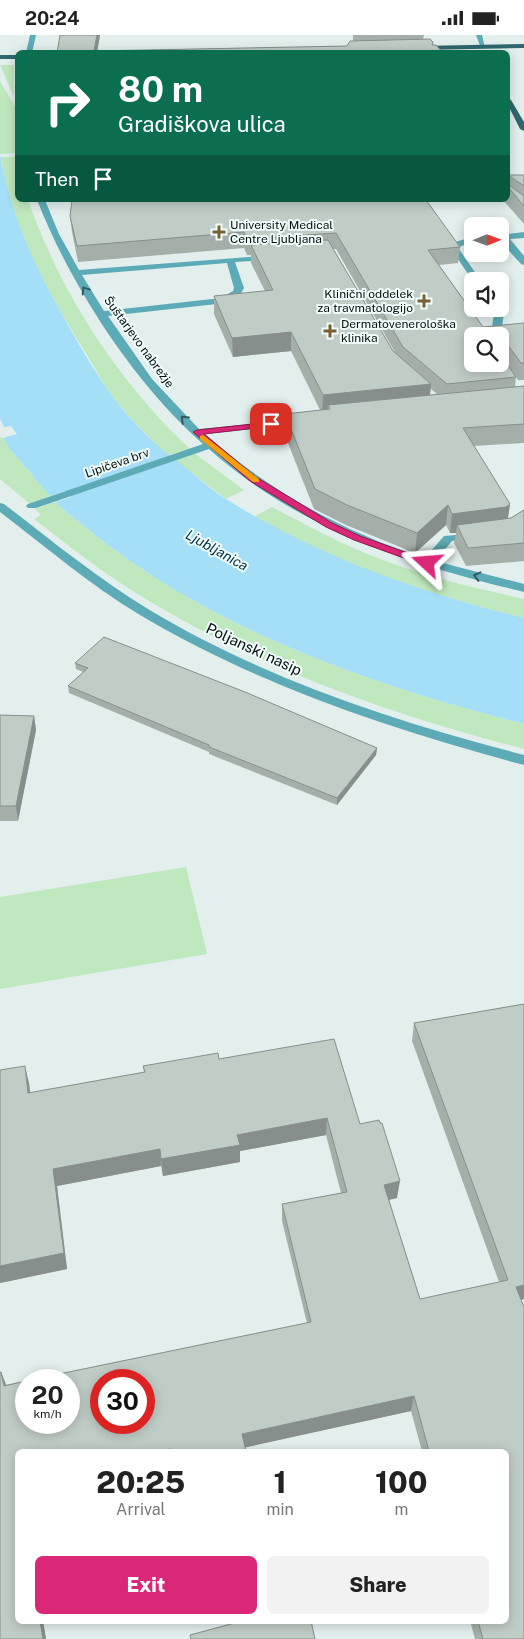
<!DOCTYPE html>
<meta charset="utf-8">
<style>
:root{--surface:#fff;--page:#f2f2f2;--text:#222;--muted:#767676;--accent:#db2777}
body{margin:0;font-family:"Public Sans",sans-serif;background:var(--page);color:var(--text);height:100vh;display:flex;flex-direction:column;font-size:19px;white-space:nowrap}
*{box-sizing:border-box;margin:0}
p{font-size:16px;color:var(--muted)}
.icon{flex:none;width:28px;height:28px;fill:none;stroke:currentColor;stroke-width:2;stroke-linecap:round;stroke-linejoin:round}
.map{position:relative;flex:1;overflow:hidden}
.panel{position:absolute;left:15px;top:1414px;width:494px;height:175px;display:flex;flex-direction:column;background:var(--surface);border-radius:8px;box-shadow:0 2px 12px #0003}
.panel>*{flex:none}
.top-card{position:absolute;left:15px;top:15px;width:495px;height:152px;border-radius:8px;box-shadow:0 2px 12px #0003;background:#0b6e4f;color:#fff;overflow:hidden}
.needle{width:32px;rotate:89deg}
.fabs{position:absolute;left:464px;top:182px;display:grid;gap:10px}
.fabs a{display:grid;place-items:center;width:45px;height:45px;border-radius:8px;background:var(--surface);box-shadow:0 2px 12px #0003;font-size:25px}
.speed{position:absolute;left:15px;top:1334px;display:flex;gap:10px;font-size:25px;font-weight:700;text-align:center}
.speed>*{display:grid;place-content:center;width:65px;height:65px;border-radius:50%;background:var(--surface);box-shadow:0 2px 12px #0003;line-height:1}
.speed small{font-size:12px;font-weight:400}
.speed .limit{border:8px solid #d22;background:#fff;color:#111}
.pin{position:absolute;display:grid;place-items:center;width:42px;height:42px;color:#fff;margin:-21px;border-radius:10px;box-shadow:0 2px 8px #0006}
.me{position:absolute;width:55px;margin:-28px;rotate:289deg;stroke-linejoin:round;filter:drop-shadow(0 0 4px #0008)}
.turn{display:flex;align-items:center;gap:18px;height:105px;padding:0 20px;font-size:22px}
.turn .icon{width:65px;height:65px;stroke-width:2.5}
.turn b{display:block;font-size:35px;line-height:42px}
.then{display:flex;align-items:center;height:48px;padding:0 20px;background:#0003;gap:10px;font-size:19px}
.eta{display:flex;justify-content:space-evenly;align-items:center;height:85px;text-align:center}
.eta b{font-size:30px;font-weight:800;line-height:35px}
.button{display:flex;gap:10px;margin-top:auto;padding:10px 20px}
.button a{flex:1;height:58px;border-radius:8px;background:var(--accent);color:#fff;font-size:20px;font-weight:800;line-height:58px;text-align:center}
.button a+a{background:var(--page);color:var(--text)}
.status{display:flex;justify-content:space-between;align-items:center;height:35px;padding:0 25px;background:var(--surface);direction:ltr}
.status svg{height:14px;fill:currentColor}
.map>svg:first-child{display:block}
.green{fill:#c0e8be}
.water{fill:#a4def7}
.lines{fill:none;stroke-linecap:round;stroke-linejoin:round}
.minor{fill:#5dabb6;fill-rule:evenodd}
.major{fill:#2f676e;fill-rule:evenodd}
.wall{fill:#a5afaa;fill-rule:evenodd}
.shaded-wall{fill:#868f8b}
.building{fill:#c0ccc6;stroke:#868f8b;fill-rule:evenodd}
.oneway{stroke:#335c62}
.route{fill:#db2777;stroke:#8e194d}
.slow{fill:#f59e0b}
.poi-dot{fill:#7a6032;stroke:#effdfa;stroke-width:2}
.labels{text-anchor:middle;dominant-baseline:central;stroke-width:4;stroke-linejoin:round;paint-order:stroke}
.far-poi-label{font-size:12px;fill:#090d0d;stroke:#effdfa;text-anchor:start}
.far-street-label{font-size:12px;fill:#090d0d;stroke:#effdfa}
.far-water-label{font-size:14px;font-style:italic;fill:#003041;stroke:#effdfa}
.street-label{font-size:15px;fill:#090d0d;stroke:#effdfa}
</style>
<div class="status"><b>20:24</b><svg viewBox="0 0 49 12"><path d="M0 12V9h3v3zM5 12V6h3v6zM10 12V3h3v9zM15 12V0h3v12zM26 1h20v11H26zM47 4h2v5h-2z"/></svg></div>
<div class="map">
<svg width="524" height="1604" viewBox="0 0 524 1604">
<rect width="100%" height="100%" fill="#e2efed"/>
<!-- green -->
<g class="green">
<polygon points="0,30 14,30 14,61 13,60"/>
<polygon points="0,46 15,72 17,118 0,119"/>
<path d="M1,122h14l2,12 1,31h10c33,94 90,181 162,249l-22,6c-21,-19 -40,-38 -57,-61 -9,-12 -16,-26 -24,-39 -38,-60 -76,-127 -86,-198z"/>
<polygon points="0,402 3,403 10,414 50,461 30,469 0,444"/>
<polygon points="194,418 244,455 226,464 175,425"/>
<path d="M55,467c43,37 87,70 136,97 102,58 219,96 333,125v25c-132,-34 -266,-81 -383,-153 -38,-23 -72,-50 -107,-77l7,-4 -6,-6z"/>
<path d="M272,472c31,16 61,33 93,46 51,21 105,34 159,46v19c-87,-21 -193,-55 -269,-102z"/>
<polygon points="186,832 207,919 0,954 0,862"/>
</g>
<!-- water -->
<path class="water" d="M0,119c9,55 32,107 59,155 21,38 45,81 75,113 12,14 27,27 42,38 17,13 32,28 50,39 90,57 195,94 298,119v106c-114,-29 -231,-67 -333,-125 -49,-27 -93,-60 -136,-97l16,-5 -6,-6 -15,5 -40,-47 -7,-11 14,-4 -6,-8 -7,1 -4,-8z"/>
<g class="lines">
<!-- minor -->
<g class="minor">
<polygon points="30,0 36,0 32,18 26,18"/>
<polygon points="476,0 482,0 485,13 481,13"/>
<path d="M37,165h8l14,34 20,36 195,-15 1,2 -4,3 -36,2 9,26 -4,7 -14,8 -118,13 44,63 47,50 109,-10 1,2 -1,2 -4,1 -99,10c64,57 138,98 220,124l19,-22 35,-3 2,2 -2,2 -27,4 -17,20 89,23v8c-116,-28 -224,-62 -315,-143l-173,59h-8l-2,-2 2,-2 175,-60c-70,-62 -132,-158 -166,-244zM227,228l7,25 -1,3 -12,7 -117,13 -22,-36z"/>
<polygon points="524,197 524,203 510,204 524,221 524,230 521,229 500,206 500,200"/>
<polygon points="472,202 472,208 461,211 459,214 481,246 473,246 451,214 455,207"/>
<polygon points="500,272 504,278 502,292 497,295 492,292 494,278 492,274 500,274"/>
<path d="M0,468l4,1c47,36 93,74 144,105 116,70 246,112 376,146v10c-134,-36 -264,-79 -384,-150 -50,-30 -94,-68 -140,-103z"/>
</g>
<!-- major -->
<g class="major">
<polygon points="524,9 524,13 419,15 416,13 419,11"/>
<rect x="0" y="20" width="18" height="4"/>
<polygon points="508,63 511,65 524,87 524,96 520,94 508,70"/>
</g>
</g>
<!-- wall -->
<g class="wall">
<polygon points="60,0 100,0 97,16 347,11 353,6 353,0 424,0 423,4 433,7 433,10 57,18"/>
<polygon points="508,140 524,140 524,189 503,165 508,165"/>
<path d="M72,165l388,47 -2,16 -19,2 44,62 41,-4v57h-6l-2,-3 -1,9h9v57l-50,3 36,58 -2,14h3l13,-8v51l-58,5 -12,-23 2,-10h-6l-4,-8 -31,28 -69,-28 -32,-16 -30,-76 1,-19 35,-4 -29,-59 -58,6 -19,-43v-18l51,-5 -14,-28v-8h-4l-3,-7 -166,14 -6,-30 -2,-16zM333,214h3l60,105 -3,-3zM500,301v28h-28zM431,354l6,5 -7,1z"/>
<polygon points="75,628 377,713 376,720 337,770 209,719 209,717 69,658 68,651 83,637 76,634"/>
<polygon points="0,680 34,681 36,695 18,786 0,786"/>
<polygon points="524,969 524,1264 521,1265 524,1604 475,1604 470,1586 506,1586 506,1416 422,1416 411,1376 245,1412 246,1416 18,1416 18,1586 43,1586 46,1604 0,1604 1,1337 6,1350 307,1288 282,1186 282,1169 341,1158 326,1100 240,1116 240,1127 163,1141 161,1131 57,1151 67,1234 0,1248 29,1048 30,1058 144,1037 143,1031 219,1024 360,1089 397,1163 389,1165 420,1264 499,1247 412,1006 414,988"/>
</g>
<!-- shaded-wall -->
<g class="shaded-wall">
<polygon points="97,0 100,0 97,18 94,16"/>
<polygon points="291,297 291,316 233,322 232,303"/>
<polygon points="431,349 429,368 330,374 328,370 327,378 322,379 323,360"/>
<polygon points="510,469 507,489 457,490 456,498 450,498 452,479"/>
<polygon points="448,470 446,490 415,518 417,498"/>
<polygon points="34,681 36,695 18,786 16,771"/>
<polygon points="377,713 376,720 337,770 337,763"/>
<polygon points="25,1031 29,1048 32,1075 28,1058"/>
<polygon points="327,1083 326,1100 240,1116 240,1127 163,1141 161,1124 237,1100"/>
<polygon points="160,1114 161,1131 57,1151 67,1234 0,1248 0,1231 53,1134"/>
<polygon points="400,1146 397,1163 382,1166 384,1150"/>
<polygon points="524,1250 524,1264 512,1267 516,1252"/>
<polygon points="1,1337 7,1352 4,1351"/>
<polygon points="414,1361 411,1376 243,1413 242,1399"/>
<polygon points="40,1586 43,1586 46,1604 43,1604"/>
</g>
<!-- building -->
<g class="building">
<polygon points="60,0 97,0 94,16 347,11 350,6 430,4 433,7 432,10 436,10 443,18 57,18"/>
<polygon points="508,140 524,140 524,151"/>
<polygon points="508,144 509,150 524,161 524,171 508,152"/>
<polygon points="72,165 426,165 460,212 428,215 483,292 524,288 524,328 521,328 507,309 501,307 500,309 500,301 472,301 472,329 500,329 500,319 516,342 447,349 403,312 336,198 247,204 244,197 77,211 70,181"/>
<polygon points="328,205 393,316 431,349 323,360 291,297 232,303 214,261 273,255 251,210"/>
<polygon points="524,351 524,389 463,393 510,469 506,472 452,479 448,470 417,498 347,470 315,454 285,379 330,374 328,370"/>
<polygon points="524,475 524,508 468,513 457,490 511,483"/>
<polygon points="104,602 245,657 377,713 337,763 209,712 209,710 68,651 88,633 75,628"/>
<polygon points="0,680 34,681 16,771 0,771"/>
<path d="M524,969v281l-8,2 8,20v332h-41l-5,-18h28v-170h-77l-15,-55 -172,38 4,17h-75v-2l-13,2h-140v170h22l3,18h-43v-267h1l3,14 22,-5v42h43v-43h-39l281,-58 -29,-118 65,-12 -20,-74 -90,17 3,10 -79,14 -1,-10 -107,20 11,84 -64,13v-196l25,-4 3,27 117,-21 -2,-6 75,-13 1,6 115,-20 26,85 19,-4 1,3h2l18,58 -16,4 36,114 88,-19 -94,-257zM101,1345h43v43h-43z"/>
<polygon points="242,1586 311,1586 315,1604 191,1604 190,1600"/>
</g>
<!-- one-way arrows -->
<defs><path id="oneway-chevron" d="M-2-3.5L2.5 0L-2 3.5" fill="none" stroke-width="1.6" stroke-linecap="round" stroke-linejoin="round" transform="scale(1.25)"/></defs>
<g class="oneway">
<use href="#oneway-chevron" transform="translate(85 255) rotate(-124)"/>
<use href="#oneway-chevron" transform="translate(184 384) rotate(-136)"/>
<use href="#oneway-chevron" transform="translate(477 541) rotate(-166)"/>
</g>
<!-- route -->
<polygon class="route" points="271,387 274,388 274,391 204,399 256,442 332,488 360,501 430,526 430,530 423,530 354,505 326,492 250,446 193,397 197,395"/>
<!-- slow -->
<polygon class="slow" points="203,400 259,444 259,447 253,447 200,404 200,401"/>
<!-- markers -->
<g class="poi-dot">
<path d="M216.5 189.5h5v5h5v5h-5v5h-5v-5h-5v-5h5z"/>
<path d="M421.5 258.5h5v5h5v5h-5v5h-5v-5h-5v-5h5z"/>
<path d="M327.5 288.5h5v5h5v5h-5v5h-5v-5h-5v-5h5z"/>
</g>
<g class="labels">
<!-- far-poi labels -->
<g class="far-poi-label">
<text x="230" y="190">University Medical<tspan x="230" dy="14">Centre Ljubljana</tspan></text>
<text x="413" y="259" text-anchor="end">Klinični oddelek<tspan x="413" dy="14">za travmatologijo</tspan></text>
<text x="341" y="289">Dermatovenerološka<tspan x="341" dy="14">klinika</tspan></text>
</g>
<!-- far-street labels -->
<g class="far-street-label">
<text transform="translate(139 307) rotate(54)">Šuštarjevo nabrežje</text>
<text transform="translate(117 428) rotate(-19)">Lipičeva brv</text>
</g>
<!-- far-water labels -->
<g class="far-water-label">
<text transform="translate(217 515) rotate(29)">Ljubljanica</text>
</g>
<!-- street labels -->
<g class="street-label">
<text transform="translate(254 614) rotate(25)">Poljanski nasip</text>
</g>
</g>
</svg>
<div class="fabs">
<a><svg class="needle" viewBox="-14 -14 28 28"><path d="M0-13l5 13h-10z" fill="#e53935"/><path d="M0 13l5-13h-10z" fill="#767676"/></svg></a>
<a><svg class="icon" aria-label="sound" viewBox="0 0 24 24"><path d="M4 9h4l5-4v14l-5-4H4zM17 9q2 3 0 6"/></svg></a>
<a><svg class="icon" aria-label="search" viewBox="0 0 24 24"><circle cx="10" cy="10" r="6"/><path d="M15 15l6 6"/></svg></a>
</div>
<div class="speed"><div>20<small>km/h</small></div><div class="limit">30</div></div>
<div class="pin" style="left:271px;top:389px;background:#d93025"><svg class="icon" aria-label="arrive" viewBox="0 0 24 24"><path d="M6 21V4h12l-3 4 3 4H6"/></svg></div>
<svg class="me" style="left:427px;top:528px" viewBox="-20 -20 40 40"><path d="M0-17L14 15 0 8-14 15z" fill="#db2777" stroke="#fff" stroke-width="4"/></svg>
<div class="top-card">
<div class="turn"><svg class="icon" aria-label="right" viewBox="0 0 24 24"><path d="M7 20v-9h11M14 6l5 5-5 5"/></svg><div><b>80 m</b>Gradiškova ulica</div></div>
<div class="then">Then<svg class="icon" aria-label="arrive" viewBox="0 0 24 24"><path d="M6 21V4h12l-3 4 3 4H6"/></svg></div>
</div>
<section class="panel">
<div class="eta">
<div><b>20:25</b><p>Arrival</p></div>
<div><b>1</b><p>min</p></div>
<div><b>100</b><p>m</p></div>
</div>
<div class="button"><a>Exit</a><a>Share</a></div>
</section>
</div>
